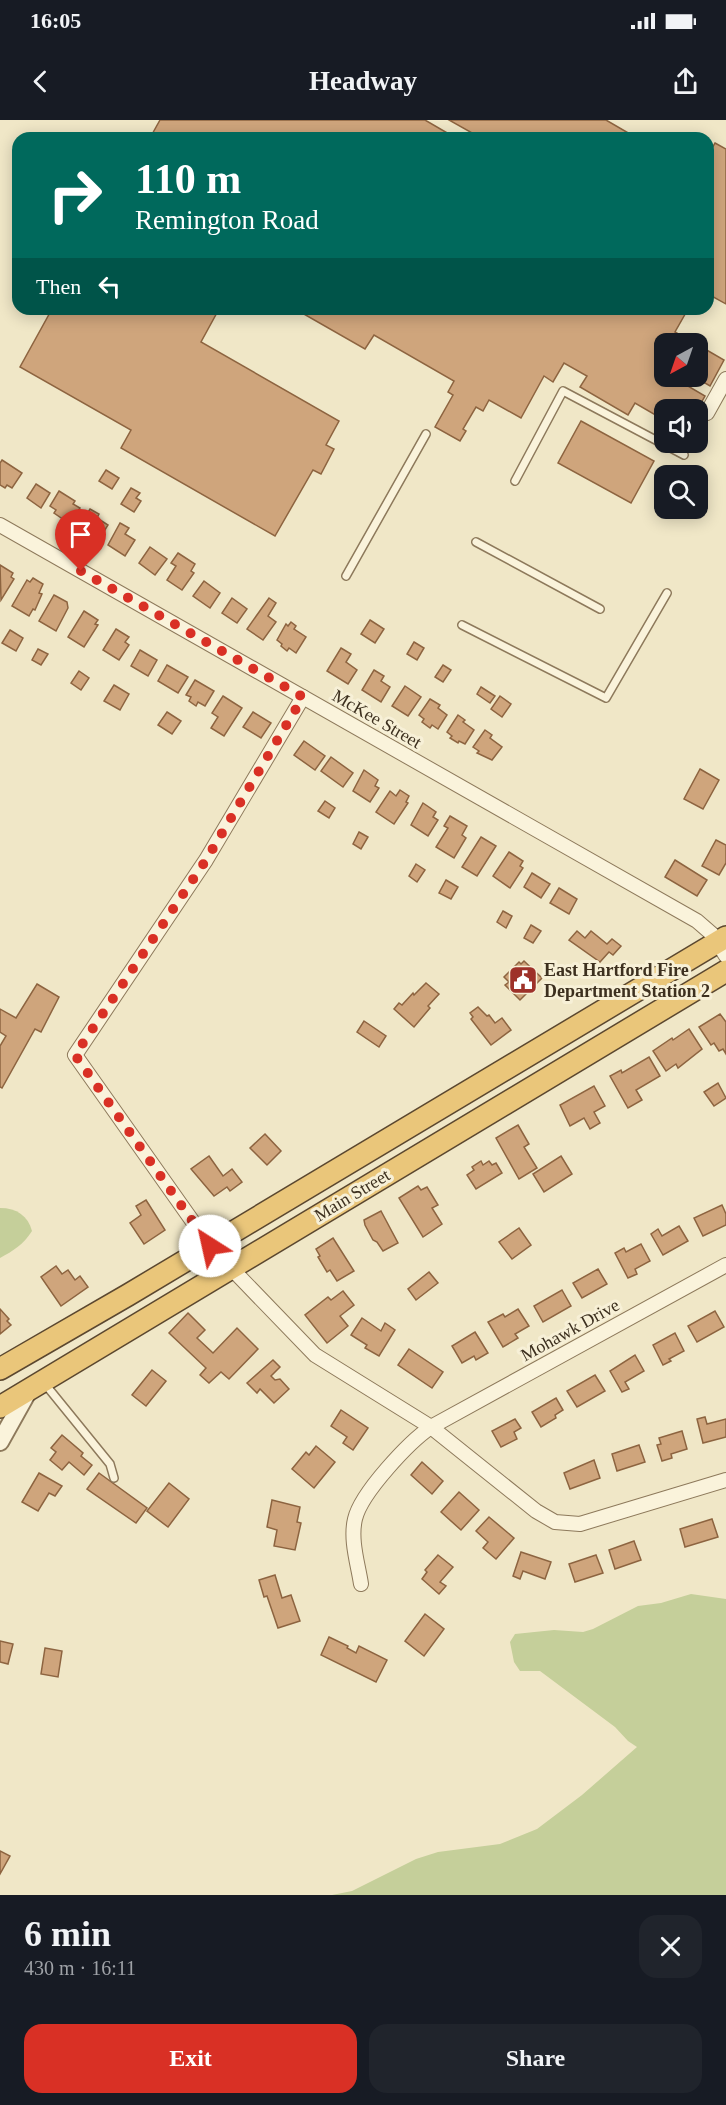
<!DOCTYPE html>
<meta charset="utf-8">
<style>
:root{--surface:#171b24;--page:#20242c;--text:#f1f3f6;--muted:#9ea1a6;--accent:#d93025}
body{margin:0;font-family:Georgia,serif;background:var(--page);color:var(--text);height:100vh;display:flex;flex-direction:column;font-size:22px;white-space:nowrap}
*{box-sizing:border-box;margin:0}
p{font-size:20px;color:var(--muted)}
.icon{flex:none;width:33px;height:33px;fill:none;stroke:currentColor;stroke-width:2;stroke-linecap:round;stroke-linejoin:round}
.map{position:relative;height:1775px;overflow:hidden}
.sheet{display:flex;flex-direction:column;background:var(--surface);flex:1}
.sheet>*{flex:none}
.hud{position:absolute;left:12px;top:12px;width:702px;height:183px;border-radius:18px;box-shadow:0 3px 15px #0003;background:#00695c;color:#fff;overflow:hidden}
.needle{width:39px;rotate:220deg}
.fabs{position:absolute;left:654px;top:213px;display:grid;gap:12px}
.fabs a{display:grid;place-items:center;width:54px;height:54px;border-radius:12px;background:var(--surface);box-shadow:0 3px 15px #0003;font-size:30px}
.pin{position:absolute;display:grid;place-items:center;width:51px;height:51px;color:#fff;margin:-62px -26px;border-radius:50% 50% 50% 0;rotate:-45deg;box-shadow:0 0 6px #0007}
.pin .icon{rotate:45deg}
.me{position:absolute;width:66px;margin:-33px;rotate:325deg;stroke-linejoin:round;filter:drop-shadow(0 0 4px #0008)}
.turn{display:flex;align-items:center;gap:21px;height:126px;padding:0 24px;font-size:27px}
.turn .icon{width:78px;height:78px;stroke-width:2.5}
.turn b{display:block;font-size:42px;line-height:51px}
.then{display:flex;align-items:center;height:57px;padding:0 24px;background:#0003;gap:12px;font-size:22px}
.round{display:grid;place-items:center;flex:none;width:63px;height:63px;border-radius:18px;background:var(--page)}
.head{display:flex;align-items:center;justify-content:space-between;height:102px;padding:0 24px}
h1{font-size:36px;font-weight:700;line-height:45px}
.action{display:flex;gap:12px;margin-top:auto;padding:12px 24px}
.action a{flex:1;height:69px;border-radius:18px;background:var(--accent);color:#fff;font-size:24px;font-weight:700;line-height:69px;text-align:center}
.action a+a{background:var(--page);color:var(--text)}
.status{display:flex;justify-content:space-between;align-items:center;height:42px;padding:0 30px;background:var(--surface);direction:ltr}
.status svg{height:16px;fill:currentColor}
header{display:flex;justify-content:space-between;align-items:center;height:78px;padding:0 24px;background:var(--surface);font-size:27px;font-weight:700}
.map>svg:first-child{display:block}
.green{fill:#c5cf9a}
.building{fill:#cfa57c;stroke:#8d6440;stroke-width:1.5}
.lines{fill:none;stroke-linecap:round;stroke-linejoin:round}
.service-casing{stroke:#8d795b;stroke-width:10}
.minor-casing{stroke:#8d795b;stroke-width:16}
.tertiary-casing{stroke:#8d795b;stroke-width:20}
.trunk-casing{stroke:#5b472f;stroke-width:24}
.service{stroke:#faf3db;stroke-width:7}
.minor{stroke:#faf3db;stroke-width:14}
.tertiary{stroke:#faf3db;stroke-width:16}
.trunk{stroke:#eac67a;stroke-width:21}
.route{stroke:#d93025;stroke-width:10;stroke-dasharray:0 18}
.labels{text-anchor:middle;dominant-baseline:central;stroke-width:6;stroke-linejoin:round;paint-order:stroke}
.street-label{font-size:18px;fill:#3d301f;stroke:#f7f0d7}
.poi-label{font-size:18px;font-weight:bold;fill:#3d301f;stroke:#f7f0d7;text-anchor:start}
</style>
<div class="status"><b>16:05</b><svg viewBox="0 0 49 12"><path d="M0 12V9h3v3zM5 12V6h3v6zM10 12V3h3v9zM15 12V0h3v12zM26 1h20v11H26zM47 4h2v5h-2z"/></svg></div>
<header><svg class="icon" aria-label="back" viewBox="0 0 24 24"><path d="M15 5l-7 7 7 7"/></svg>Headway<svg class="icon" aria-label="share" viewBox="0 0 24 24"><path d="M12 15V3M7 8l5-5 5 5M5 13v7h14v-7"/></svg></header>
<div class="map">
<svg width="726" height="1775" viewBox="0 0 726 1775">
<rect width="100%" height="100%" fill="#f0e7c7"/>
<!-- green -->
<g class="green">
<path d="M0,1088c17,0 28,8 32,23 -8,13 -19,20 -32,27z"/>
<polygon points="691,1474 726,1479 726,1775 332,1775 352,1771 416,1739 438,1732 500,1724 537,1709 582,1675 637,1627 628,1621 615,1607 540,1551 520,1551 514,1542 510,1522 515,1514 554,1510 583,1512 593,1509 638,1486 661,1483"/>
</g>
<!-- building -->
<g class="building">
<polygon points="160,0 425,0 456,18 150,18"/>
<polygon points="449,0 606,0 637,18 481,18"/>
<polygon points="715,23 726,29 726,184 708,174 708,35"/>
<polygon points="52,189 219,189 201,222 339,301 326,325 334,329 321,354 313,350 275,416 121,328 131,310 20,247"/>
<polygon points="295,189 688,189 675,212 695,224 664,224 664,247 662,251 664,253 664,256 671,256 705,276 697,290 664,290 664,300 635,283 628,295 580,267 587,256 564,243 553,262 544,256 521,298 489,280 483,291 476,287 463,309 466,311 460,321 435,307 453,275 448,272 454,261 374,215 365,229"/>
<polygon points="698,225 724,240 710,266 693,256 698,256"/>
<polygon points="581,301 654,341 631,383 558,343"/>
<polygon points="2,340 22,353 12,368 7,365 5,368 0,365 0,343"/>
<polygon points="106,350 119,358 112,369 99,361"/>
<polygon points="36,364 50,373 41,388 27,378"/>
<polygon points="131,368 140,373 136,378 141,381 134,392 121,384"/>
<polygon points="59,371 75,381 73,384 80,388 70,404 54,393 56,390 50,386"/>
<polygon points="90,389 99,394 97,398 108,405 98,421 78,409"/>
<polygon points="120,403 129,408 125,414 135,420 125,436 108,425"/>
<polygon points="150,427 167,439 155,455 139,443"/>
<polygon points="178,433 195,444 191,451 194,453 182,470 167,460 176,446 171,443"/>
<polygon points="0,445 13,453 11,457 14,459 1,480"/>
<polygon points="33,458 43,464 39,473 42,474 35,490 33,489 29,496 12,486 27,460 30,462"/>
<polygon points="204,461 220,473 210,488 193,476"/>
<polygon points="54,475 67,482 68,488 56,511 39,501"/>
<polygon points="232,478 247,489 237,503 222,493"/>
<polygon points="269,478 276,483 268,496 276,502 263,520 247,509"/>
<polygon points="84,491 98,500 95,504 98,505 84,527 68,517"/>
<polygon points="370,500 384,509 375,523 361,514"/>
<polygon points="291,502 296,506 294,509 306,517 296,533 289,528 287,531 281,526 282,524 277,520 286,504 288,506"/>
<polygon points="116,509 129,517 125,522 129,525 119,540 103,530"/>
<polygon points="10,510 23,518 16,531 2,523"/>
<polygon points="414,522 424,528 417,540 407,534"/>
<polygon points="341,528 351,534 346,542 357,550 348,564 327,551"/>
<polygon points="38,529 48,534 41,545 32,540"/>
<polygon points="140,530 157,540 148,556 131,546"/>
<polygon points="167,545 188,557 178,573 158,561"/>
<polygon points="443,545 451,550 443,562 435,557"/>
<polygon points="374,550 384,556 381,561 390,567 381,582 362,570"/>
<polygon points="79,551 89,558 81,570 71,563"/>
<polygon points="195,560 214,571 205,586 198,582 196,586 189,581 191,577 186,575"/>
<polygon points="114,565 129,574 120,590 104,581"/>
<polygon points="405,566 421,577 408,596 392,586"/>
<polygon points="481,567 495,576 490,583 477,574"/>
<polygon points="223,576 242,588 224,616 211,608 218,597 212,593"/>
<polygon points="500,576 511,584 502,597 491,589"/>
<polygon points="430,579 440,585 438,588 447,595 438,609 432,605 430,608 422,602 424,599 419,595"/>
<polygon points="167,592 181,601 172,614 158,605"/>
<polygon points="253,592 271,603 261,618 243,607"/>
<polygon points="458,595 465,600 463,602 474,610 465,624 459,621 458,623 450,618 452,616 447,612"/>
<polygon points="485,610 492,615 490,618 502,627 492,640 477,633 479,631 473,627"/>
<polygon points="304,621 325,636 315,650 294,635"/>
<polygon points="331,637 353,653 343,667 321,651"/>
<polygon points="700,649 719,660 703,689 684,679"/>
<polygon points="364,650 378,660 375,666 379,668 370,682 353,671"/>
<polygon points="400,670 409,676 406,682 408,683 394,704 376,692 390,671 396,676"/>
<polygon points="325,681 335,688 329,698 318,691"/>
<polygon points="423,683 436,692 433,697 438,700 428,716 411,705"/>
<polygon points="450,696 467,706 462,715 466,718 454,738 436,727 448,708 444,706"/>
<polygon points="359,712 368,717 361,729 353,724"/>
<polygon points="481,717 496,726 477,756 462,747"/>
<polygon points="716,720 726,725 726,743 719,755 702,746"/>
<polygon points="509,732 523,741 520,746 523,748 510,768 493,756"/>
<polygon points="675,740 707,760 697,776 665,757"/>
<polygon points="416,744 425,750 417,762 409,756"/>
<polygon points="532,753 550,764 541,778 524,767"/>
<polygon points="446,760 458,767 451,779 439,773"/>
<polygon points="559,768 577,779 569,794 550,783"/>
<polygon points="503,791 512,796 506,808 497,802"/>
<polygon points="531,805 541,811 533,823 524,818"/>
<polygon points="577,811 585,818 591,811 607,824 612,819 621,826 613,835 609,832 600,842 569,820"/>
<polygon points="524,841 542,858 520,880 505,865 509,862 504,857 519,842 521,844"/>
<polygon points="426,863 439,874 428,886 430,888 414,907 394,889 399,883 402,885 413,873 414,875"/>
<polygon points="37,864 59,877 41,912 35,909 2,968 0,967 0,926 6,916 0,912 0,889 16,898"/>
<polygon points="478,887 487,896 489,895 495,903 502,898 511,910 491,925 471,899 473,897 470,893"/>
<polygon points="720,894 726,902 726,934 723,929 719,931 714,923 711,925 699,907"/>
<polygon points="364,901 386,916 379,927 357,912"/>
<polygon points="689,909 702,929 678,948 676,944 666,951 653,931 672,918 673,920"/>
<polygon points="649,937 660,956 636,970 642,980 628,988 610,956 621,950 622,953"/>
<polygon points="718,963 726,978 714,986 704,972"/>
<polygon points="594,966 605,986 594,992 600,1003 590,1009 584,998 570,1006 560,985"/>
<polygon points="518,1005 529,1024 524,1027 537,1048 519,1059 496,1018"/>
<polygon points="265,1014 281,1031 267,1045 250,1028"/>
<polygon points="209,1036 223,1056 232,1049 242,1062 230,1071 227,1067 214,1076 191,1049"/>
<polygon points="561,1036 572,1054 544,1072 533,1054"/>
<polygon points="481,1041 483,1045 489,1041 492,1045 496,1043 502,1053 476,1069 467,1055 474,1050 472,1047"/>
<polygon points="418,1066 421,1070 427,1067 438,1085 432,1088 442,1104 423,1117 399,1078"/>
<polygon points="146,1080 165,1110 144,1124 130,1103 141,1095 136,1086"/>
<polygon points="722,1085 726,1094 726,1105 703,1116 694,1098"/>
<polygon points="381,1091 398,1123 383,1131 377,1122 373,1120 365,1105 364,1100"/>
<polygon points="679,1106 688,1121 663,1135 651,1114 658,1109 662,1116"/>
<polygon points="519,1108 531,1125 512,1139 499,1122"/>
<polygon points="333,1118 354,1151 337,1161 330,1150 327,1152 318,1137 320,1136 316,1129"/>
<polygon points="641,1124 650,1141 635,1149 637,1154 628,1158 615,1133 624,1128 626,1132"/>
<polygon points="56,1146 62,1154 68,1150 75,1160 80,1156 88,1167 61,1186 41,1157"/>
<polygon points="598,1149 607,1164 582,1178 573,1163"/>
<polygon points="429,1152 438,1163 416,1180 408,1169"/>
<polygon points="562,1170 571,1186 543,1202 534,1186"/>
<polygon points="343,1171 354,1185 340,1196 348,1206 327,1223 305,1195 328,1177 331,1180"/>
<polygon points="0,1189 9,1199 7,1201 11,1205 0,1214"/>
<polygon points="518,1189 529,1206 515,1214 518,1218 503,1227 488,1202 503,1194 505,1197"/>
<polygon points="715,1191 724,1207 697,1222 688,1206"/>
<polygon points="188,1193 205,1210 197,1218 213,1233 237,1208 258,1229 229,1259 221,1252 209,1263 200,1255 206,1248 169,1213"/>
<polygon points="362,1198 381,1211 385,1203 395,1210 379,1236 365,1228 367,1225 351,1215"/>
<polygon points="475,1212 488,1233 476,1240 474,1236 462,1243 452,1226"/>
<polygon points="675,1213 684,1231 669,1239 671,1241 663,1245 653,1225"/>
<polygon points="409,1229 443,1252 432,1268 398,1245"/>
<polygon points="635,1235 644,1251 625,1262 629,1269 622,1272 610,1251"/>
<polygon points="273,1240 280,1247 271,1256 275,1260 280,1259 289,1269 274,1283 260,1269 257,1273 247,1263"/>
<polygon points="152,1250 166,1261 146,1286 132,1275"/>
<polygon points="595,1255 605,1271 577,1287 567,1271"/>
<polygon points="556,1278 563,1290 555,1295 556,1298 541,1307 532,1292"/>
<polygon points="341,1290 368,1308 353,1330 343,1323 347,1317 331,1306"/>
<polygon points="705,1297 707,1304 726,1299 726,1317 703,1323 697,1299"/>
<polygon points="515,1299 521,1308 514,1312 517,1319 501,1327 492,1311"/>
<polygon points="682,1311 687,1329 671,1334 672,1338 662,1341 657,1325 661,1324 659,1318"/>
<polygon points="62,1315 83,1333 81,1336 92,1345 84,1355 69,1342 62,1350 50,1340 56,1332 51,1328"/>
<polygon points="639,1325 645,1342 617,1351 612,1334"/>
<polygon points="316,1326 335,1342 314,1368 292,1349 306,1332 309,1335"/>
<polygon points="594,1340 600,1358 570,1369 564,1353"/>
<polygon points="422,1342 443,1361 432,1374 411,1355"/>
<polygon points="39,1353 62,1366 55,1376 49,1373 38,1391 22,1382"/>
<polygon points="99,1353 147,1388 136,1403 87,1369"/>
<polygon points="169,1363 189,1379 168,1407 147,1391"/>
<polygon points="459,1372 479,1390 461,1410 441,1392"/>
<polygon points="272,1380 300,1387 297,1402 301,1403 295,1430 274,1426 277,1410 267,1407"/>
<polygon points="489,1397 514,1418 496,1439 483,1428 488,1422 476,1411"/>
<polygon points="712,1399 718,1417 685,1427 680,1409"/>
<polygon points="634,1421 641,1440 615,1449 609,1430"/>
<polygon points="521,1432 551,1442 545,1459 523,1451 520,1459 513,1456"/>
<polygon points="438,1435 453,1447 440,1462 446,1466 439,1474 422,1459 427,1452 425,1450"/>
<polygon points="596,1435 603,1453 575,1462 569,1444"/>
<polygon points="275,1455 282,1478 291,1475 300,1501 278,1508 267,1476 264,1477 259,1460"/>
<polygon points="425,1494 444,1509 424,1536 405,1521"/>
<polygon points="329,1517 348,1526 347,1528 356,1533 359,1526 387,1540 376,1562 321,1535"/>
<polygon points="0,1521 13,1524 8,1544 0,1542"/>
<polygon points="45,1528 62,1531 58,1557 41,1554"/>
<polygon points="0,1731 10,1736 0,1754"/>
</g>
<g class="lines">
<!-- service casing -->
<g class="service-casing">
<g id="service">
<polyline points="515,361 563,271 684,335"/>
<polyline points="476,422 600,489"/>
<polyline points="346,456 426,314"/>
<polyline points="462,505 606,578 667,473"/>
<polyline points="45,1264 110,1344 114,1358"/>
</g>
</g>
<!-- minor casing -->
<g class="minor-casing">
<g id="minor">
<polyline points="707,293 726,259"/>
<polyline points="0,405 697,801 712,814 726,836"/>
<polyline points="210,1126 75,935 206,740 303,577"/>
<polyline points="231,1148 315,1235 431,1307 536,1391 555,1402 580,1404 726,1360"/>
<path d="M361,1464c-3,-20 -11,-44 -6,-65 6,-26 54,-77 76,-92l295,-162"/>
</g>
</g>
<!-- tertiary casing -->
<g class="tertiary-casing">
<polyline id="tertiary" points="0,1322 29,1270"/>
</g>
<!-- trunk casing -->
<g class="trunk-casing">
<g id="trunk">
<polyline points="0,1249 128,1175 726,817"/>
<polyline points="0,1287 726,851"/>
</g>
</g>
<!-- service -->
<use href="#service" class="service"/>
<!-- minor -->
<use href="#minor" class="minor"/>
<!-- tertiary -->
<use href="#tertiary" class="tertiary"/>
<!-- trunk -->
<use href="#trunk" class="trunk"/>
</g>
<g class="lines">
<!-- route -->
<polyline class="route" points="81,451 303,577 206,740 75,935 210,1126"/>
</g>
<!-- icons -->
<defs>
<g id="civic-square" transform="scale(1.5)"><rect x="-9" y="-9" width="18" height="18" rx="4" fill="#9e3129" stroke="#f7f0d7"/><path d="M-.6-6.5H3V-4.5H.6V-3L4-1V1h2V6H-6V1h2V-1L-.6-3ZM-1.2 2.5V6h2.4V2.5Z" fill="#fff"/></g>
</defs>
<g fill-rule="evenodd">
<use href="#civic-square" x="523" y="860"/>
</g>
<g class="labels">
<!-- street labels -->
<g class="street-label">
<text transform="translate(377 599) rotate(30)">McKee Street</text>
<text transform="translate(352 1075) rotate(-31)">Main Street</text>
<text transform="translate(570 1210) rotate(-29)">Mohawk Drive</text>
</g>
<!-- poi labels -->
<g class="poi-label">
<text x="544" y="850">East Hartford Fire<tspan x="544" dy="21">Department Station 2</tspan></text>
</g>
</g>
</svg>
<div class="fabs">
<a><svg class="needle" viewBox="-14 -14 28 28"><path d="M0-13l5 13h-10z" fill="#e53935"/><path d="M0 13l5-13h-10z" fill="#9ea1a6"/></svg></a>
<a><svg class="icon" aria-label="sound" viewBox="0 0 24 24"><path d="M4 9h4l5-4v14l-5-4H4zM17 9q2 3 0 6"/></svg></a>
<a><svg class="icon" aria-label="search" viewBox="0 0 24 24"><circle cx="10" cy="10" r="6"/><path d="M15 15l6 6"/></svg></a>
</div>
<div class="pin" style="left:81px;top:451px;background:#d93025"><svg class="icon" aria-label="arrive" viewBox="0 0 24 24"><path d="M6 21V4h12l-3 4 3 4H6"/></svg></div>
<svg class="me" style="left:210px;top:1126px" viewBox="-20 -20 40 40"><circle r="19" fill="#fff"/><path d="M0-13L10 11 0 6-10 11z" fill="#d93025"/></svg>
<div class="hud">
<div class="turn"><svg class="icon" aria-label="right" viewBox="0 0 24 24"><path d="M7 20v-9h11M14 6l5 5-5 5"/></svg><div><b>110 m</b>Remington Road</div></div>
<div class="then">Then<svg class="icon" aria-label="left" viewBox="0 0 24 24"><path d="M17 20v-9H6M10 6l-5 5 5 5"/></svg></div>
</div>
</div>
<section class="sheet">
<div class="head"><div><h1>6 min</h1><p>430 m · 16:11</p></div><a class="round"><svg class="icon" aria-label="close" viewBox="0 0 24 24"><path d="M6 6l12 12M18 6L6 18"/></svg></a></div>
<div class="action"><a>Exit</a><a>Share</a></div>
</section>
